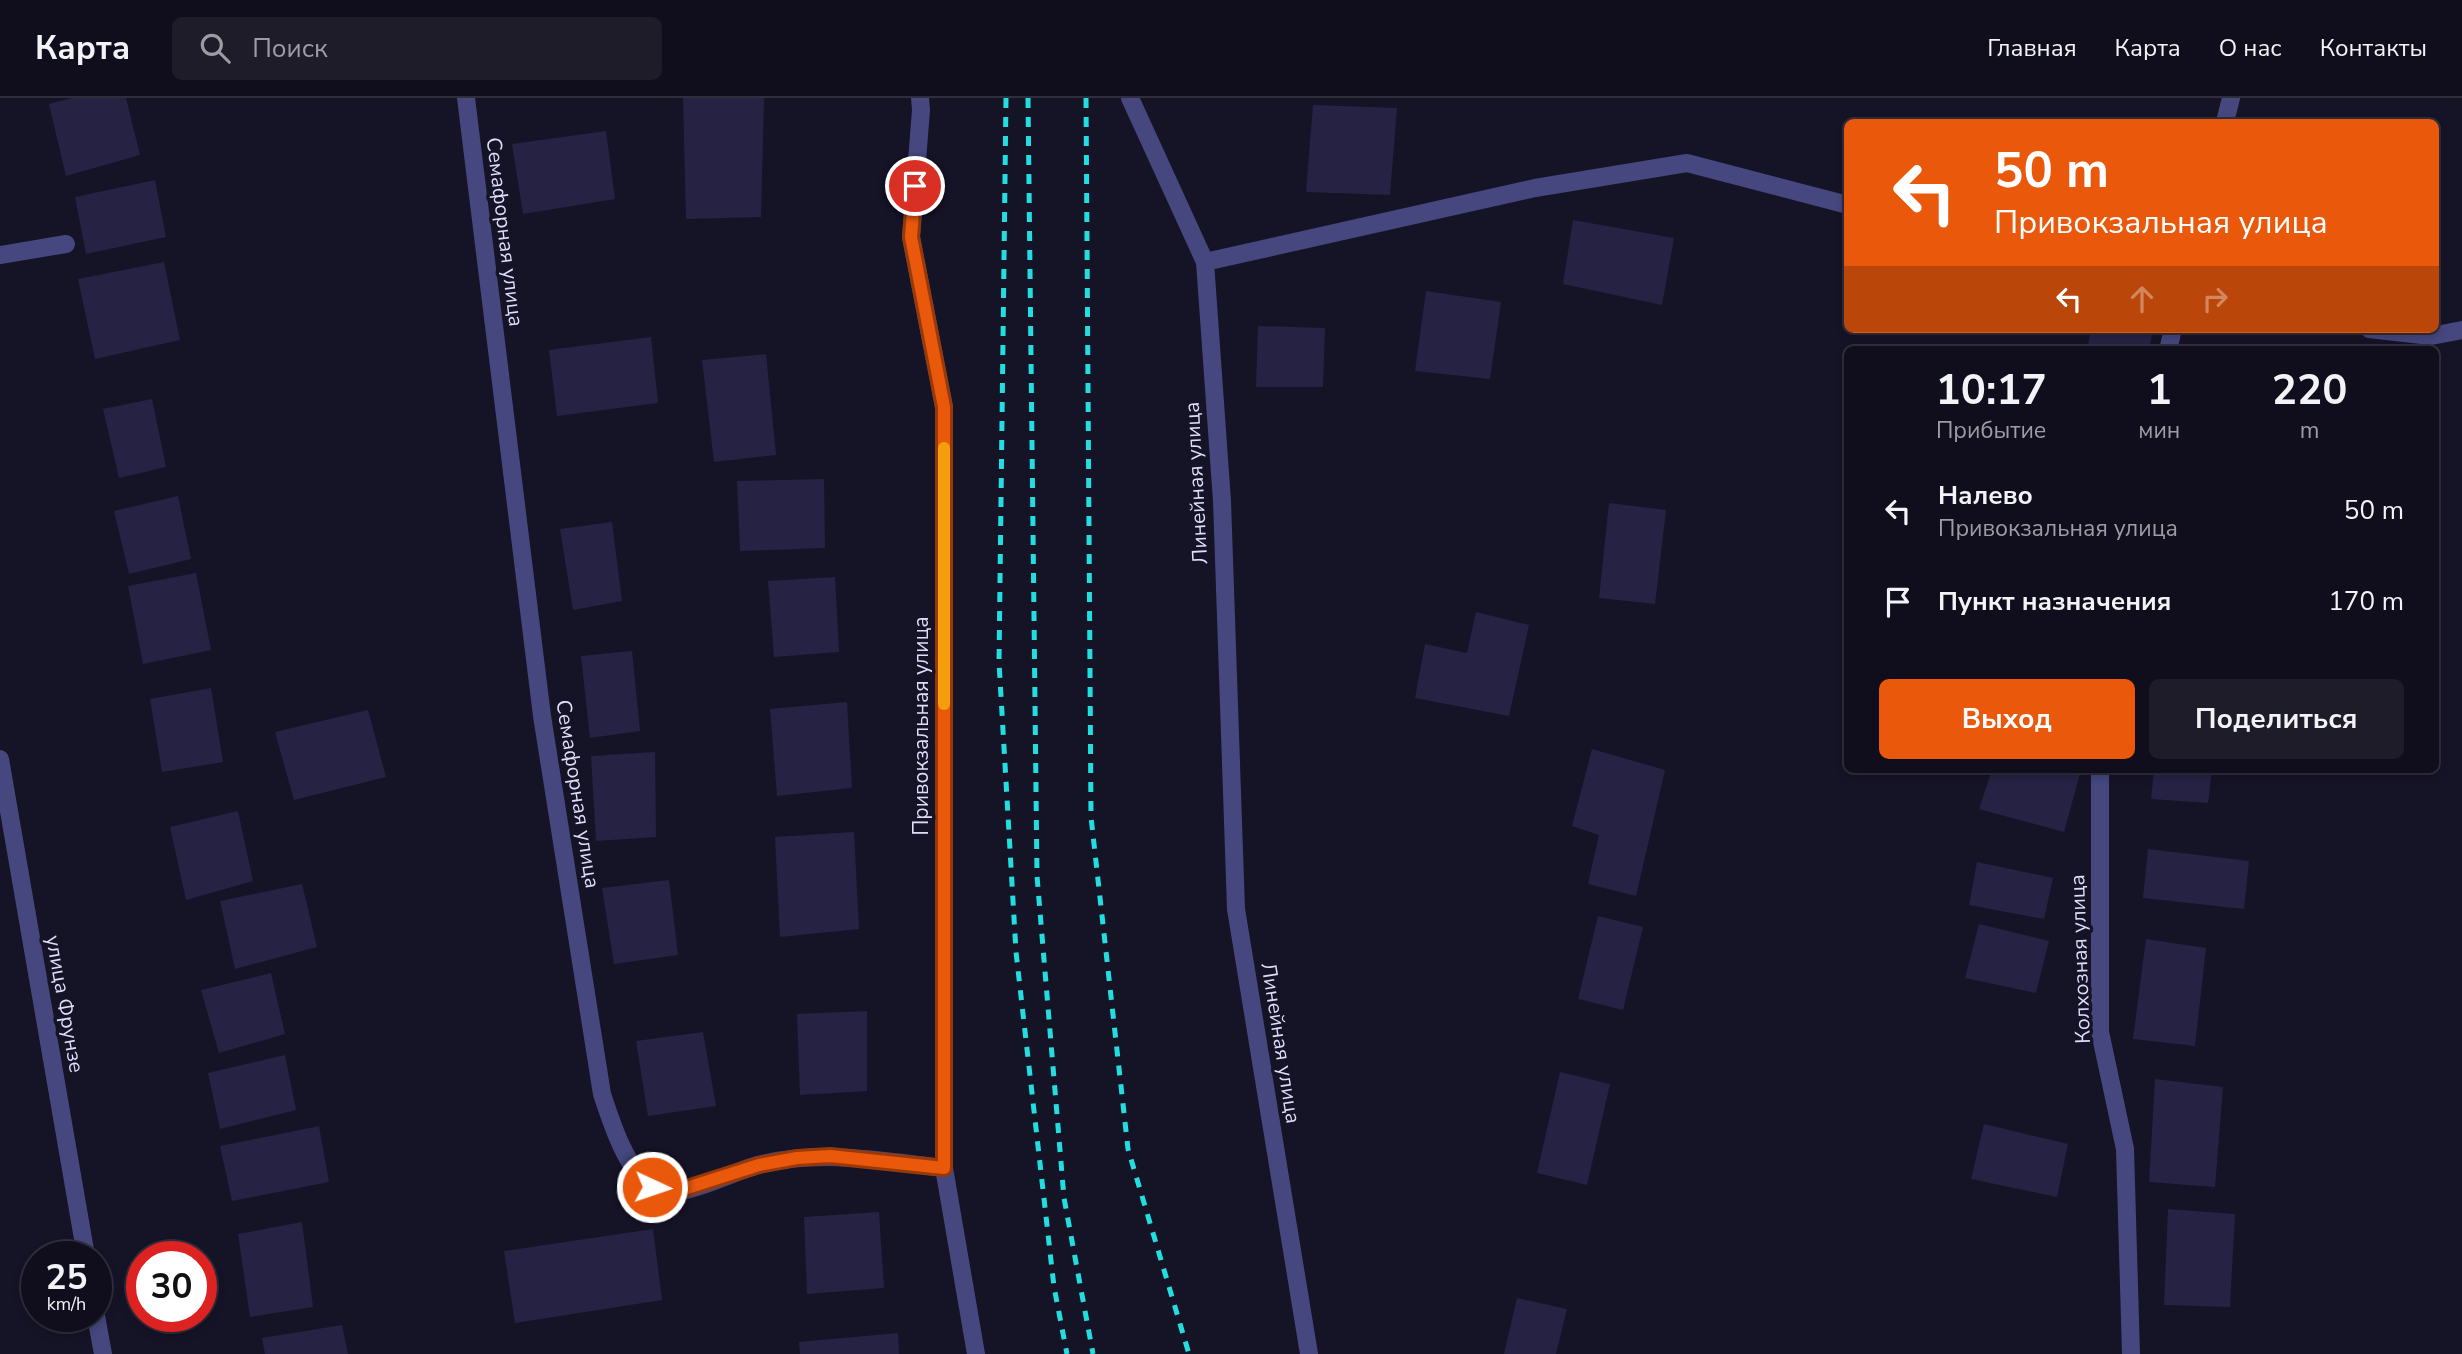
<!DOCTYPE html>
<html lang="ru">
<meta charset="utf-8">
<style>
:root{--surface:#100e1c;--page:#1e1c29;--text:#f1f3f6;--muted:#9c9ca3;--line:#302e3b;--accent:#ea580c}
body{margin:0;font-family:"Nunito Sans",sans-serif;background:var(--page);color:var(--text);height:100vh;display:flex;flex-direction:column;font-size:26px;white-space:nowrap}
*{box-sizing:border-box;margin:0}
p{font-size:23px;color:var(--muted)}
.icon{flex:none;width:38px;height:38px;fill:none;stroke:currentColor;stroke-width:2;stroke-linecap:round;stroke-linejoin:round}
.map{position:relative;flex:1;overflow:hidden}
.details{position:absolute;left:1844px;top:248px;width:595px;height:427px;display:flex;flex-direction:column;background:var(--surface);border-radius:10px;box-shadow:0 4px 10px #0003,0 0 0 2px var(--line)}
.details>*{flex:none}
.banner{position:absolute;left:1844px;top:21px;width:595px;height:214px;border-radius:10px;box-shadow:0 4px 10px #0003,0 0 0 2px var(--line);background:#ea580c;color:#fff;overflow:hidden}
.speed{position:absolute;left:21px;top:1143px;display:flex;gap:14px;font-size:35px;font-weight:700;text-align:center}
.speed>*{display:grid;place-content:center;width:91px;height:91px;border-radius:50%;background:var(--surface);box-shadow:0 4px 10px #0003,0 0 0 2px var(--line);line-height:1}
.speed small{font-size:18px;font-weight:400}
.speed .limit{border:10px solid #d22;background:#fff;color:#111}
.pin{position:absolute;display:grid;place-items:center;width:60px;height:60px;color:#fff;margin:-30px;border:4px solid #fff;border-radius:50%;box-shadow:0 2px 7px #0007}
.me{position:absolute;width:77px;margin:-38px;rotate:93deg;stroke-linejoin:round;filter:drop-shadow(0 0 5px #0008)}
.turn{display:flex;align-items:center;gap:24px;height:147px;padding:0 35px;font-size:32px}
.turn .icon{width:91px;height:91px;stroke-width:2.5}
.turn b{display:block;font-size:49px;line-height:60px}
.lanes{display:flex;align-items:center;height:66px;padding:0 35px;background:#0003;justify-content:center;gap:35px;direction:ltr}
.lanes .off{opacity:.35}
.eta{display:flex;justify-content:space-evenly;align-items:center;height:119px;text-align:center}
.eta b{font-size:42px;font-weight:700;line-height:49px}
.button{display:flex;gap:14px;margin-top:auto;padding:14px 35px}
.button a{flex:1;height:80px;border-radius:10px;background:var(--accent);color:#fff;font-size:28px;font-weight:700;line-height:80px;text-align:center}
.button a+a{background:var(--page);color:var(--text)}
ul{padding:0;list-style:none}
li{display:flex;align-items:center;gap:21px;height:91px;padding:0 35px}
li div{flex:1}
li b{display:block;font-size:26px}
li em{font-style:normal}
header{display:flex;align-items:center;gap:42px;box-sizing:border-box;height:98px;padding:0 35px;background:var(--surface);border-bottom:2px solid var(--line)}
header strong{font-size:33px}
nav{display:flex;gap:38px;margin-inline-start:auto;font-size:24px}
.search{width:490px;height:63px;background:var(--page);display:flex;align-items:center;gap:18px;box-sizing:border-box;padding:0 24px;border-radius:10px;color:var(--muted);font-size:26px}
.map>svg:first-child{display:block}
.building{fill:#262244}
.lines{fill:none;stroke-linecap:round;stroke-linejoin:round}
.minor{stroke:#45477e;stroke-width:18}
.rail{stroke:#23dee0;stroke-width:5;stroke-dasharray:10 9;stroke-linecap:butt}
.route-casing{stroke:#983908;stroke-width:18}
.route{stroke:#ea580c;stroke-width:12}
.slow{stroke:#f59e0b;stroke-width:12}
.labels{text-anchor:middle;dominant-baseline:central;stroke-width:7;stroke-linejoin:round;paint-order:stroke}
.street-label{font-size:21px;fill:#deddfa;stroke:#151326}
</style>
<header>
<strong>Карта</strong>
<div class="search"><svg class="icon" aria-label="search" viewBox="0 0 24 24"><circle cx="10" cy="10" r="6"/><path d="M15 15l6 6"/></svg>Поиск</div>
<nav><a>Главная</a><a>Карта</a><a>О нас</a><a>Контакты</a></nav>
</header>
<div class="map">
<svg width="2462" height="1256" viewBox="0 0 2462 1256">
<rect width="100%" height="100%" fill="#151326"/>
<!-- building -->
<g class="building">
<polygon points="72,0 126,0 140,57 66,78 49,6"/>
<polygon points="683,0 764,0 761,119 686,121"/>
<polygon points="1313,7 1397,10 1390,97 1306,94"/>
<polygon points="606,33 615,101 523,116 512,46"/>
<polygon points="155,82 166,139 86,156 75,99"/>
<polygon points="1573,122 1674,140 1662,207 1563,186"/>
<polygon points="164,164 180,242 95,261 78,181"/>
<polygon points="1426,193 1501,204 1490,281 1415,273"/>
<polygon points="1258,228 1325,230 1323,289 1256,289"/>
<polygon points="2091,231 2153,231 2149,252 2087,252"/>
<polygon points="651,239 658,305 557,318 549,252"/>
<polygon points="766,256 776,357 714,364 702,262"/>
<polygon points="152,301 166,369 119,380 103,311"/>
<polygon points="824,381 825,450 740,453 737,383"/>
<polygon points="178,398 191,461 129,476 114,413"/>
<polygon points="1609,405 1666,412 1655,506 1599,500"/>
<polygon points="612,424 622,503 573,512 560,431"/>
<polygon points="196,475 211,552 143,566 128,488"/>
<polygon points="835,479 839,554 774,559 768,483"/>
<polygon points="1476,514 1529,527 1509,618 1415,600 1425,546 1467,555"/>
<polygon points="632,553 640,633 590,640 581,558"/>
<polygon points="211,590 223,664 162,674 150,601"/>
<polygon points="847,604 852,690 777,698 770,611"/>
<polygon points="368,612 386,679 294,702 275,634"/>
<polygon points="1592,651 1665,672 1636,798 1588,786 1599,737 1572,728"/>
<polygon points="655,654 656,739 596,743 591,658"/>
<polygon points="1992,672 2081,672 2064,734 1979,711"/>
<polygon points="2154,672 2212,672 2208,705 2151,701"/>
<polygon points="238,713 253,783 186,802 170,729"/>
<polygon points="854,734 859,831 780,839 775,739"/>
<polygon points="2148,751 2249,763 2244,811 2143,800"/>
<polygon points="1977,764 2053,780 2044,821 1969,807"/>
<polygon points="669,782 678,857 614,866 602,790"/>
<polygon points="302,786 317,849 235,871 220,803"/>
<polygon points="1598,818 1643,829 1623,912 1578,901"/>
<polygon points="1979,826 2049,843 2036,895 1965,880"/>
<polygon points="2146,841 2206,850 2195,948 2133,941"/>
<polygon points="271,875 285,936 219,955 201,892"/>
<polygon points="867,913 867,993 800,997 797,916"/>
<polygon points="703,934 716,1008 648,1018 636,943"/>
<polygon points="285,957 296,1012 220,1031 208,975"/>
<polygon points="1560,974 1610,986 1587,1087 1537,1075"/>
<polygon points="2155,981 2223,989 2215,1089 2149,1084"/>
<polygon points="1984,1026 2068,1046 2057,1099 1971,1081"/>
<polygon points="319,1028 329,1084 232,1103 220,1048"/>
<polygon points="2168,1111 2235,1116 2230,1209 2164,1207"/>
<polygon points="879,1114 884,1190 807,1196 804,1119"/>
<polygon points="302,1124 313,1209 250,1219 238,1136"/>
<polygon points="653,1131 662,1202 515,1225 504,1153"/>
<polygon points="1517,1200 1567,1211 1556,1256 1504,1256"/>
<polygon points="342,1227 348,1256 265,1256 262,1240"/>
<polygon points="898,1235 899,1256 800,1256 799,1244"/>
</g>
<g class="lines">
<!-- minor -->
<g class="minor">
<path d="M466,0l76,618 60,378c9,27 24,76 50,93 4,2 15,6 20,5 21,0 64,-21 86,-27 62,-16 124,-4 186,3"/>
<polyline points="920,0 921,12 911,139 944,309 944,1070 976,1256"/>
<polyline points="1130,0 1205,164 1222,403 1236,811 1309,1256"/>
<polyline points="2225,24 2231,0"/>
<polyline points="0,157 66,146"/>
<polyline points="1205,164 1535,90 1687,65 1848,107"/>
<polyline points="2369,231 2431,238 2462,232"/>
<polyline points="2168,252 2173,231"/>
<polyline points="0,661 86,1158"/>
<polyline points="2100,672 2100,934 2125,1051 2131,1256"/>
<polyline points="96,1218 103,1256"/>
</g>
<!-- rail -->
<g class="rail">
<polyline points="1006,0 999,564 1016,854 1054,1189 1067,1256"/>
<polyline points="1028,0 1037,778 1064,1100 1093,1256"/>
<polyline points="1086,0 1091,719 1128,1051 1189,1256"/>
</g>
</g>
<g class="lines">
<!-- route casing -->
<g class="route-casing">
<polyline id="route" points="652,1089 671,1095 759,1067 797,1060 830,1058 944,1070 944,309 911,139 915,88"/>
</g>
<!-- route -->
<use href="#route" class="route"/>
<!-- slow -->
<polyline class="slow" points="944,606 944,350"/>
</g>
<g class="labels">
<!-- street labels -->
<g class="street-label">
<text transform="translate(505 134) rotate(83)">Семафорная улица</text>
<text transform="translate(1196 385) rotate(-93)">Линейная улица</text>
<text transform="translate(921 628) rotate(-90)">Привокзальная улица</text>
<text transform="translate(578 696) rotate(81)">Семафорная улица</text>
<text transform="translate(2080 861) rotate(-92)">Колхозная улица</text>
<text transform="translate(65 906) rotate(80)">улица Фрунзе</text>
<text transform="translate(1281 945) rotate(81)">Линейная улица</text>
</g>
</g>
</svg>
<div class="speed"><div>25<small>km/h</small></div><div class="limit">30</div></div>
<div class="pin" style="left:915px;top:88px;background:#d93025"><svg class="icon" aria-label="arrive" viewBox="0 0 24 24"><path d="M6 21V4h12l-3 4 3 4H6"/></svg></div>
<svg class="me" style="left:652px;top:1089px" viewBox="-20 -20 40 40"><circle r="17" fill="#ea580c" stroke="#fff" stroke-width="3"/><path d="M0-11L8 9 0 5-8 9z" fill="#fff"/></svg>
<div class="banner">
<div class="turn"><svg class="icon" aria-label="left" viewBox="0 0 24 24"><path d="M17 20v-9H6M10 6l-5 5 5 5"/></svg><div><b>50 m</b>Привокзальная улица</div></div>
<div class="lanes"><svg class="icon" aria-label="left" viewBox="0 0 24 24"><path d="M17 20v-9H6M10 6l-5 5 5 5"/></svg><svg class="icon off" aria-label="ahead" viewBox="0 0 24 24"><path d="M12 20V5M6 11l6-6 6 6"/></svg><svg class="icon off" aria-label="right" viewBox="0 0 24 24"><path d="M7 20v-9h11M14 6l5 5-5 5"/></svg></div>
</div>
<section class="details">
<div class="eta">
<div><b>10:17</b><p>Прибытие</p></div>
<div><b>1</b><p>мин</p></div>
<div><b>220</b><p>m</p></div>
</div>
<ul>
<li><svg class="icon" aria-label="left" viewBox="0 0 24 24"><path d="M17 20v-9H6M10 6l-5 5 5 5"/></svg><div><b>Налево</b><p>Привокзальная улица</p></div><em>50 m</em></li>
<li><svg class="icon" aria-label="arrive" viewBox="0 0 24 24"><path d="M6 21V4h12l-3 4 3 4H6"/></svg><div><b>Пункт назначения</b></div><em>170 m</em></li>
</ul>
<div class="button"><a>Выход</a><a>Поделиться</a></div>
</section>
</div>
